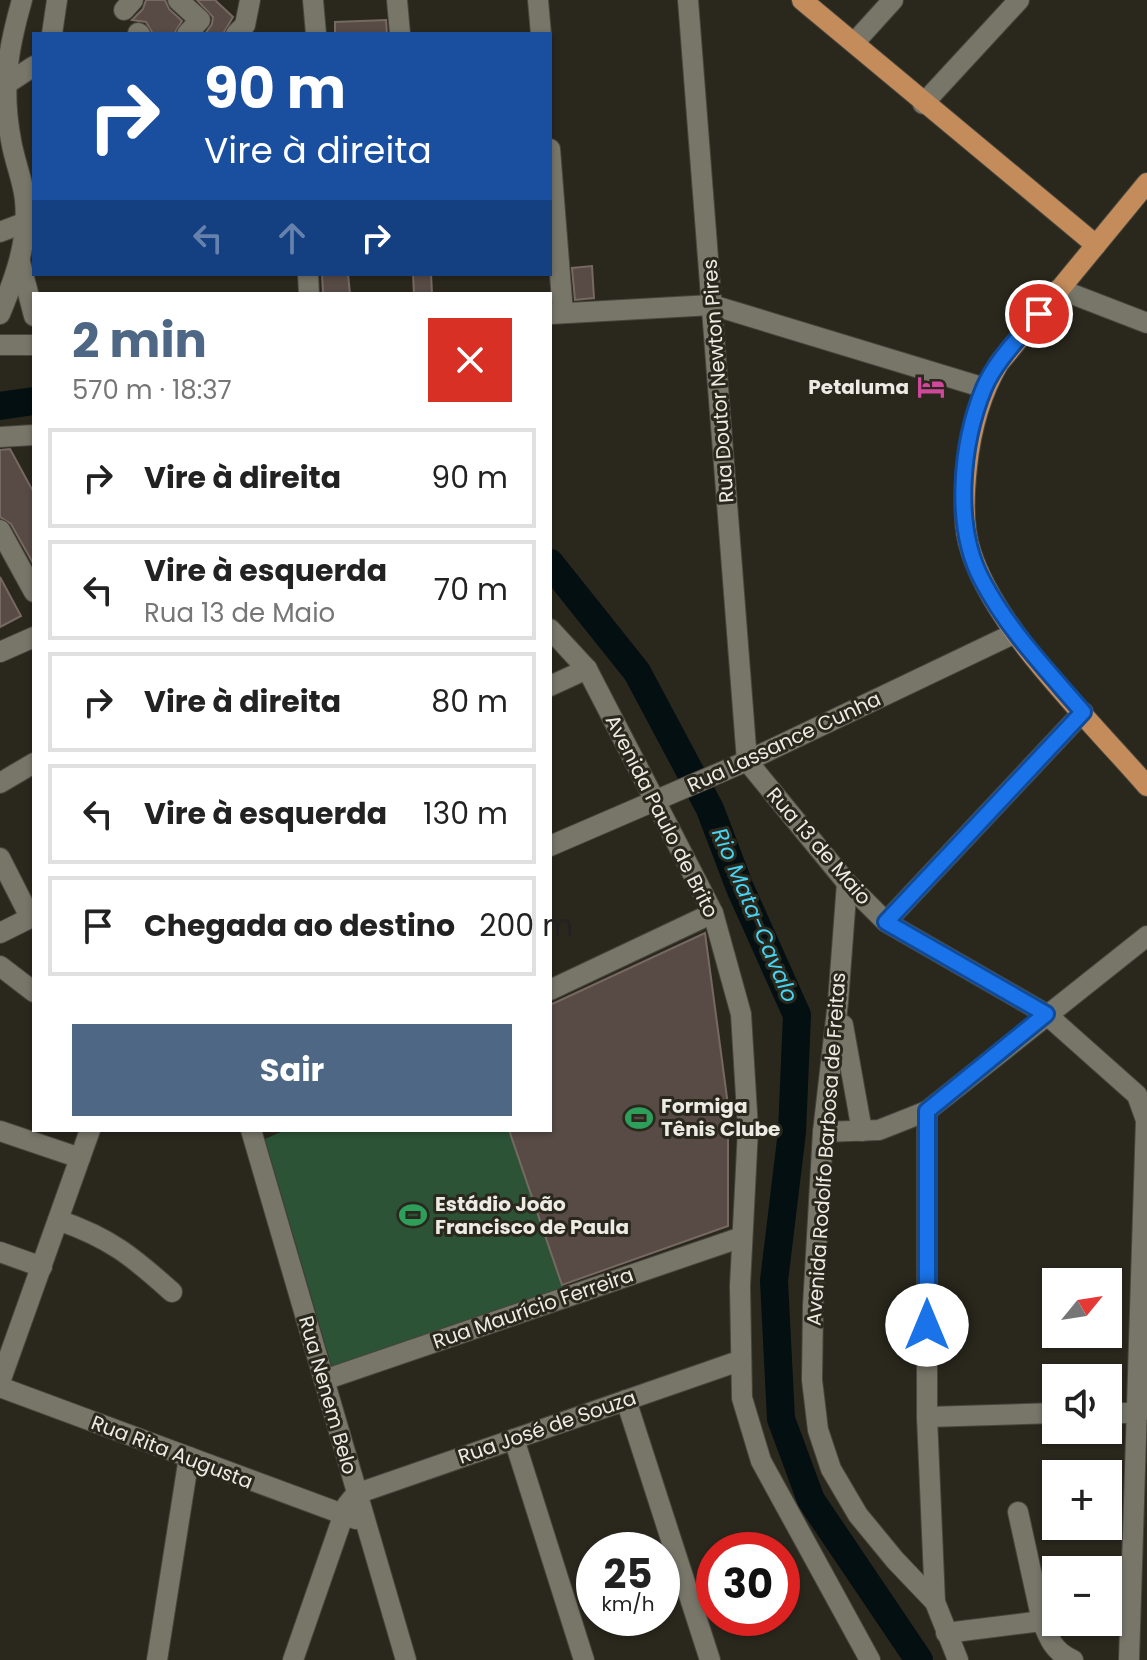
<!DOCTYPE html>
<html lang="pt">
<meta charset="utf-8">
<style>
:root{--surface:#fff;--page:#f6f6f6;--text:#222;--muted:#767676;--line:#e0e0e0;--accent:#4e6784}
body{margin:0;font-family:Poppins,sans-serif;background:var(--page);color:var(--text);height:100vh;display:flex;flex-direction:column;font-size:30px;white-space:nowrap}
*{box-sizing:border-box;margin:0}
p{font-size:26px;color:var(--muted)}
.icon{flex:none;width:44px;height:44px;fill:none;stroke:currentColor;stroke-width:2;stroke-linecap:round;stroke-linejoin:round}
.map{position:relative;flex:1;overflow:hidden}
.drawer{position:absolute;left:32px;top:292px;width:520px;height:840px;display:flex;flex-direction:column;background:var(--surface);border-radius:0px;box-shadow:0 2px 6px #0004}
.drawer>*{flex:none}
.banner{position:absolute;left:32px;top:32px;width:520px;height:244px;border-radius:0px;box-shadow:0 2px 6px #0004;background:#1a4fa0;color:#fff;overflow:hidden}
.needle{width:52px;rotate:60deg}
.tools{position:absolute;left:1042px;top:1268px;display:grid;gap:16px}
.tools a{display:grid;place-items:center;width:80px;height:80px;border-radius:0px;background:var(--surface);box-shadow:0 2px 6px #0004;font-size:40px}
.speed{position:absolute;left:576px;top:1532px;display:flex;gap:16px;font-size:40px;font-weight:700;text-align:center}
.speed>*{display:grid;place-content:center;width:104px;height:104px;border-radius:50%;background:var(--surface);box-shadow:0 2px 6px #0004;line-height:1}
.speed small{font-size:20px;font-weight:400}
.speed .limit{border:12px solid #d22;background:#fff;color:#111}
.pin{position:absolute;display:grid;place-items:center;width:68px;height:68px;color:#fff;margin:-34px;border:4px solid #fff;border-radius:50%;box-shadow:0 2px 8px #0007}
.me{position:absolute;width:88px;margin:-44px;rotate:0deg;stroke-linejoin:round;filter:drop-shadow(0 0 6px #0008)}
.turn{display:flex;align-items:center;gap:28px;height:168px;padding:0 40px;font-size:36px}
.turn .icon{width:104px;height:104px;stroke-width:2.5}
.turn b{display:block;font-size:56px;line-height:68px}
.lanes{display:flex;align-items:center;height:76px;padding:0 40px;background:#0003;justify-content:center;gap:40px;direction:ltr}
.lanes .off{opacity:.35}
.round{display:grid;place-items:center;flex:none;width:84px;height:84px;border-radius:0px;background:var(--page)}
.head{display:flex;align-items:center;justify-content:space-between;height:136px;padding:0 40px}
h1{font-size:48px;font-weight:700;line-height:60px;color:var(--accent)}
.cta{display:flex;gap:16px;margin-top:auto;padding:16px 40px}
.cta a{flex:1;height:92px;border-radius:0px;background:var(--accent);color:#fff;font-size:32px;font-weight:700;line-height:92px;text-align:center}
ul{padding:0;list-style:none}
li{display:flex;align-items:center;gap:24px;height:100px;margin:0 16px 12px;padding:0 24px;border:4px solid var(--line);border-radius:0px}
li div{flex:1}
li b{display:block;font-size:30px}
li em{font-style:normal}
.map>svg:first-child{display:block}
.green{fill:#2c5336}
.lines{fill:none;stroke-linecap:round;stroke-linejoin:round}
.river{stroke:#040f12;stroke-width:28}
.building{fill:#584b45;stroke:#766962;stroke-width:2}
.minor-casing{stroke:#47453c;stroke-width:22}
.major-casing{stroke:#47453c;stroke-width:22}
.minor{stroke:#787669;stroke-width:20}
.major{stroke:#c48c5b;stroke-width:20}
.route-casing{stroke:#114b97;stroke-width:20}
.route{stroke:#1a73e8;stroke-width:14}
.labels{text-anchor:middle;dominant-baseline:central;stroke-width:6;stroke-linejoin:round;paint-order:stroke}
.street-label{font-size:20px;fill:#ecebe4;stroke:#2a281d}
.poi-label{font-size:20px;font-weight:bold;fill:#ecebe4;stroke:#2a281d;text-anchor:start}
.water-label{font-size:22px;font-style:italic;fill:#47d4f3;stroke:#2a281d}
</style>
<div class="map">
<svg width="1147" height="1660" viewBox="0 0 1147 1660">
<rect width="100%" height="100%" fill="#2a281d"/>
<!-- green -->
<polygon class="green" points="285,1130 509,1130 564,1290 333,1371 265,1139"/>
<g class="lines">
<!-- river -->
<g class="river">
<polyline points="0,406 34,401"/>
<polyline points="550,563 637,672 710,809 740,888 797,1015 792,1132 774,1281 781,1419 811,1500 919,1660"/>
</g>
</g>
<!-- building -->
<g class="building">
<polygon points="146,0 165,0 169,9 182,21 174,34 153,34 146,22 132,20 143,9"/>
<polygon points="197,0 215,0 233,17 223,34 205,34 212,24 213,17"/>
<polygon points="386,20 387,34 335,34 335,22"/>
<polygon points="592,266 594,298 575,300 572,268"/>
<polygon points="322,274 348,274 350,294 323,294"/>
<polygon points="413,274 431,274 432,294 414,294"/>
<polygon points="10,449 34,493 34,565 11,524 0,517 0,450"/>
<polygon points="0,577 21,616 0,627"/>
<polygon points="705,933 728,1105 728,1226 562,1285 509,1130 550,1130 550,1005"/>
</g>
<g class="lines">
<!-- minor casing -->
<g class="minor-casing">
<g id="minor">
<polyline points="178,0 200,20 187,34"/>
<polyline points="313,0 316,34"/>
<polyline points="397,0 400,34"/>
<polyline points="538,0 541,34"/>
<polyline points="688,0 747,761"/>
<polyline points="124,10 133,0"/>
<polyline points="138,33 140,34"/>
<polyline points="52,34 57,0"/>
<polyline points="236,34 245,25 250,0"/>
<polyline points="854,43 893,0"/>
<polyline points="5,85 34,66"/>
<polyline points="923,104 1019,0"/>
<polyline points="550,149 563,313"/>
<polyline points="0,232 34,219"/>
<polyline points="20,262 34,316"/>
<polyline points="308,274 309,294"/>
<polyline points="1059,289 1147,323"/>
<path d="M0,314c15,-36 29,-74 25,-114 -2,-20 -11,-40 -14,-60 -10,-51 -3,-91 11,-140"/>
<polyline points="550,314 712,305 985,388"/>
<polyline points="0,345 34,345"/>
<polyline points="0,437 34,435"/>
<polyline points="0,530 34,592"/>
<polyline points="550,629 587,669 713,913 741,1014 748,1129 740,1286 742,1398 761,1461 870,1660"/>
<polyline points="0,652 34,637"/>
<polyline points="550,686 587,669"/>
<polyline points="747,761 847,883 886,922 1046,1014 1137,1095 1146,1120 1129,1660"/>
<polyline points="0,783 34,763"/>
<polyline points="550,846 747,761 1015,633"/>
<polyline points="0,858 30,917"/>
<polyline points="847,883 838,1002 823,1132 813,1306 812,1380 818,1430 831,1469 858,1515 895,1560 935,1602 958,1660"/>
<polyline points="886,922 1083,712"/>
<polyline points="0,933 34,916"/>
<polyline points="0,966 34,992"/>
<polyline points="550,990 713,913"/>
<polyline points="843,1025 862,1131"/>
<polyline points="251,1130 406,1660"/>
<polyline points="0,1131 80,1158"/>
<polyline points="823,1132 879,1130 927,1111"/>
<path d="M58,1220c52,18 74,36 114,72"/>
<polyline points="0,1252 42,1267"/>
<polyline points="324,1380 742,1237"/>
<polyline points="0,1382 90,1130"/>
<polyline points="0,1387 356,1519"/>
<polyline points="626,1400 710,1660"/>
<polyline points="1108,1413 1139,1413"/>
<polyline points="927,1417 1056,1413"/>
<polyline points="514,1439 584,1660"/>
<polyline points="1018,1512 1042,1621"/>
<polyline points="935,1602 927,1417 927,1111 1147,936"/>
<path d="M946,1633l96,-12c7,18 12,31 31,39"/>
<polyline points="157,1660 189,1457"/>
<polyline points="293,1660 347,1505 356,1494 739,1361"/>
</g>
</g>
<!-- major casing -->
<g class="major-casing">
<g id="major">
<polyline points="802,0 1096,245"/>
<path d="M1147,183l-148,180c-19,32 -28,66 -32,104 -3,27 -5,59 4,85 25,79 121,170 176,234"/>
</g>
</g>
<!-- minor -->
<use href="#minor" class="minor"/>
<!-- major -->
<use href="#major" class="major"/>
</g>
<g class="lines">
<!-- route casing -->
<g class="route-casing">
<path id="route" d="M927,1325v-214l119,-97 -160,-92 197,-210c-36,-42 -75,-82 -101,-132 -29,-54 -21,-136 2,-192 12,-28 36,-51 55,-74"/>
</g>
<!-- route -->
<use href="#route" class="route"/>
</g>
<!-- icons -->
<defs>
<g id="hotel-bare" transform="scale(2.16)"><path d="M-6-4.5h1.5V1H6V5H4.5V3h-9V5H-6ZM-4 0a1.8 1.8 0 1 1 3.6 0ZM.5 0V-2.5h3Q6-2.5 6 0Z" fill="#d1479c" stroke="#2a281d" stroke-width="2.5" paint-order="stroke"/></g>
<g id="stadium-bare" transform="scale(2.16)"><path d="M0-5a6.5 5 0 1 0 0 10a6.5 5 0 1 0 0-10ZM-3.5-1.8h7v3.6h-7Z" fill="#2e9e5b" stroke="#2a281d" stroke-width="2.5" paint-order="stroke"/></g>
</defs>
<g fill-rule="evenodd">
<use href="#hotel-bare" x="931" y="387"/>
<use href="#stadium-bare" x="639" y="1118"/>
<use href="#stadium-bare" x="413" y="1215"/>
</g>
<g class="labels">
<!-- street labels -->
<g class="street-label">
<text transform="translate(718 381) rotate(-94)">Rua Doutor Newton Pires</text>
<text transform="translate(784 742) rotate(-25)">Rua Lassance Cunha</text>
<text transform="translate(662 816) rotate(63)">Avenida Paulo de Brito</text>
<text transform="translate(819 846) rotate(49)">Rua 13 de Maio</text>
<text transform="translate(826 1149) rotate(-86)">Avenida Rodolfo Barbosa de Freitas</text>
<text transform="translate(533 1308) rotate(-19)">Rua Maurício Ferreira</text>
<text transform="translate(328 1395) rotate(74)">Rua Nenem Belo</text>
<text transform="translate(547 1427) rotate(-19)">Rua José de Souza</text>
<text transform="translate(172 1452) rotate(21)">Rua Rita Augusta</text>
</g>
<!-- poi labels -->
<g class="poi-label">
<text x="909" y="387" text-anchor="end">Petaluma</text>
<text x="661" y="1106">Formiga<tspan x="661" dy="23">Tênis Clube</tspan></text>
<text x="435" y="1204">Estádio João<tspan x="435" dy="23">Francisco de Paula</tspan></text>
</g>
<!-- water labels -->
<g class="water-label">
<text transform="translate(755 915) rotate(67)">Rio Mata-Cavalo</text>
</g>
</g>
</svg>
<div class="tools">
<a><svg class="needle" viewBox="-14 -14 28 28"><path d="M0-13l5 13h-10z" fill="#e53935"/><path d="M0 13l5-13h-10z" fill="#767676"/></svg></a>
<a><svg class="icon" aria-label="sound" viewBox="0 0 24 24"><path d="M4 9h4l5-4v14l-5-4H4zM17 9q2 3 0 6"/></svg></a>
<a>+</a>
<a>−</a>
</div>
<div class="speed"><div>25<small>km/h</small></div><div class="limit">30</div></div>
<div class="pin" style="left:1039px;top:314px;background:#d93025"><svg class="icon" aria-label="arrive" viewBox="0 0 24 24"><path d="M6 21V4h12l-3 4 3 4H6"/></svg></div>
<svg class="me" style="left:927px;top:1325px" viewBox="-20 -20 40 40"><circle r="19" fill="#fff"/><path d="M0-13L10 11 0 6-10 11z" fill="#1a73e8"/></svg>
<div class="banner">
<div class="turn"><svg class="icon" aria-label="right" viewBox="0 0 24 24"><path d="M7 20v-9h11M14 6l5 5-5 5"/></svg><div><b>90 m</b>Vire à direita</div></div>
<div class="lanes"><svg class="icon off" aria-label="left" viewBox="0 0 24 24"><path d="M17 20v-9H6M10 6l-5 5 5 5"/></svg><svg class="icon off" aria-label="ahead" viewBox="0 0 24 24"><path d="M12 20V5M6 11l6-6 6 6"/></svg><svg class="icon" aria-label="right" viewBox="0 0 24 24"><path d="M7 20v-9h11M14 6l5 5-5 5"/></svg></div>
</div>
<section class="drawer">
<div class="head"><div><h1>2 min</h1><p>570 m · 18:37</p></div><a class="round" style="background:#d93025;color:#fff"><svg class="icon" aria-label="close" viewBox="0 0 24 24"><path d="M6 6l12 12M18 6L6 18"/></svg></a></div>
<ul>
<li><svg class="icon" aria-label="right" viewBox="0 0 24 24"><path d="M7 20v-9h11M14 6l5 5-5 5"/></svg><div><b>Vire à direita</b></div><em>90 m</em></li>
<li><svg class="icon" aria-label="left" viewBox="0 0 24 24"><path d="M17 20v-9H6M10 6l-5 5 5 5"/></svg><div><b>Vire à esquerda</b><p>Rua 13 de Maio</p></div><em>70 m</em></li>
<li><svg class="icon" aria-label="right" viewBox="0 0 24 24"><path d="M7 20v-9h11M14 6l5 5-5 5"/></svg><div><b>Vire à direita</b></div><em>80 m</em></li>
<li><svg class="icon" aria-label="left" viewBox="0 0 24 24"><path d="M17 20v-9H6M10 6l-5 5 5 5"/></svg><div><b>Vire à esquerda</b></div><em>130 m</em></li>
<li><svg class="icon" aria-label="arrive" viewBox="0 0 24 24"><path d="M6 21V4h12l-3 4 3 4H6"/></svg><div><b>Chegada ao destino</b></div><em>200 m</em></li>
</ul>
<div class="cta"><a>Sair</a></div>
</section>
</div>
